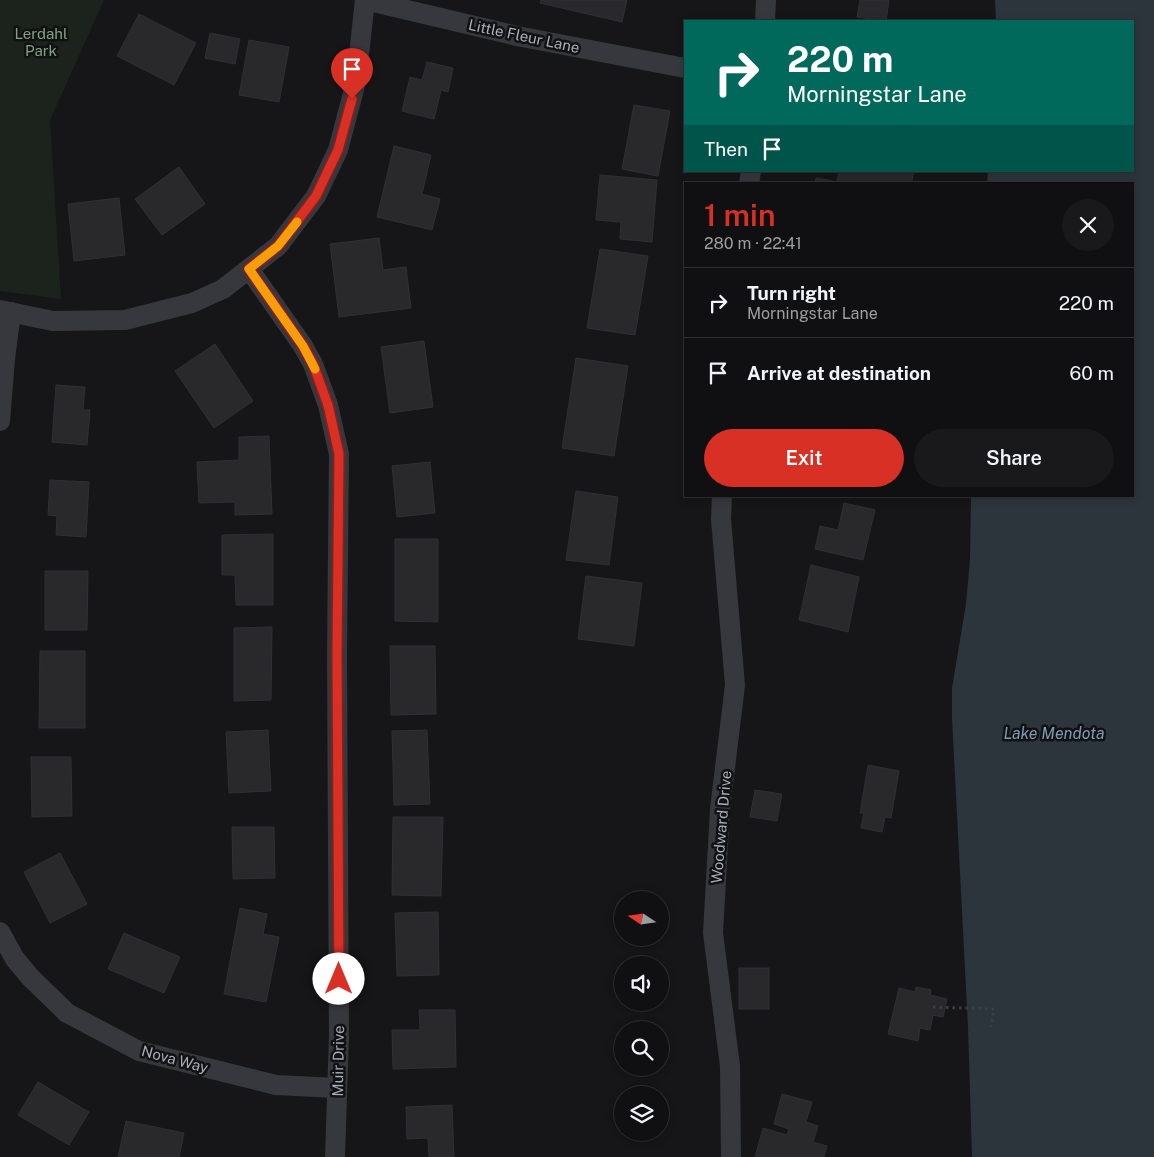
<!DOCTYPE html>
<meta charset="utf-8">
<style>
:root{--surface:#101012;--page:#19191b;--text:#f1f3f6;--muted:#9c9d9f;--line:#303032;--accent:#d93025}
body{margin:0;font-family:"Public Sans",sans-serif;background:var(--page);color:var(--text);height:100vh;display:flex;flex-direction:column;font-size:19px;white-space:nowrap}
*{box-sizing:border-box;margin:0}
p{font-size:16px;color:var(--muted)}
.icon{flex:none;width:28px;height:28px;fill:none;stroke:currentColor;stroke-width:2;stroke-linecap:round;stroke-linejoin:round}
.map{position:relative;flex:1;overflow:hidden}
.drawer{position:absolute;left:684px;top:182px;width:450px;height:315px;display:flex;flex-direction:column;background:var(--surface);border-radius:0px;box-shadow:0 2px 8px #0003,0 0 0 1px var(--line)}
.drawer>*{flex:none}
.banner{position:absolute;left:684px;top:20px;width:450px;height:152px;border-radius:0px;box-shadow:0 2px 8px #0003,0 0 0 1px var(--line);background:#00695c;color:#fff;overflow:hidden}
.needle{width:32px;rotate:283deg}
.tools{position:absolute;left:614px;top:891px;display:grid;gap:10px}
.tools a{display:grid;place-items:center;width:55px;height:55px;border-radius:50%;background:var(--surface);box-shadow:0 2px 8px #0003,0 0 0 1px var(--line);font-size:25px}
.pin{position:absolute;display:grid;place-items:center;width:42px;height:42px;color:#fff;margin:-51px -21px;border-radius:50% 50% 50% 0;rotate:-45deg;box-shadow:0 0 5px #0007}
.pin .icon{rotate:45deg}
.me{position:absolute;width:55px;margin:-28px;rotate:0deg;stroke-linejoin:round;filter:drop-shadow(0 0 4px #0008)}
.turn{display:flex;align-items:center;gap:18px;height:105px;padding:0 20px;font-size:22px}
.turn .icon{width:65px;height:65px;stroke-width:2.5}
.turn b{display:block;font-size:35px;line-height:42px}
.then{display:flex;align-items:center;height:48px;padding:0 20px;background:#0003;gap:10px;font-size:19px}
.round{display:grid;place-items:center;flex:none;width:52px;height:52px;border-radius:26px;background:var(--page)}
.headline{display:flex;align-items:center;justify-content:space-between;height:85px;padding:0 20px}
h1{font-size:30px;font-weight:600;line-height:38px;color:var(--accent)}
.action{display:flex;gap:10px;margin-top:auto;padding:10px 20px}
.action a{flex:1;height:58px;border-radius:30px;background:var(--accent);color:#fff;font-size:20px;font-weight:600;line-height:58px;text-align:center}
.action a+a{background:var(--page);color:var(--text)}
ul{padding:0;list-style:none}
li{display:flex;align-items:center;gap:15px;height:70px;padding:0 20px;border-top:1px solid var(--line)}
li div{flex:1}
li b{display:block;font-size:19px}
li em{font-style:normal}
.map>svg:first-child{display:block}
.green{fill:#1c231d}
.water{fill:#2c353c}
.building{fill:#29292c;stroke:#303034}
.lines{fill:none;stroke-linecap:round;stroke-linejoin:round}
.path{stroke:#3d3f44;stroke-width:3;stroke-dasharray:2.5 4;stroke-linecap:butt}
.street{stroke:#37383d;stroke-width:20}
.route-casing{stroke:#8d1f18;stroke-width:12}
.route{stroke:#d93025;stroke-width:9}
.slow{stroke:#f59e0b;stroke-width:9}
.labels{text-anchor:middle;dominant-baseline:central;stroke-width:5;stroke-linejoin:round;paint-order:stroke}
.park-label{font-size:15px;fill:#7fa381;stroke:#111113}
.street-label{font-size:15px;fill:#a8adb8;stroke:#111113}
.water-label{font-size:16px;font-style:italic;fill:#7f9bb3;stroke:#111113}
</style>
<div class="map">
<svg width="1154" height="1157" viewBox="0 0 1154 1157">
<rect width="100%" height="100%" fill="#161618"/>
<!-- green -->
<polygon class="green" points="0,0 104,0 50,120 61,299 0,291"/>
<!-- water -->
<polygon class="water" points="995,0 1154,0 1154,1157 972,1157 968,1027 952,718 952,688 966,604 970,560 971,496 1132,496 1132,184 987,184 988,171 1132,171 1132,21 996,21"/>
<!-- building -->
<g class="building">
<polygon points="541,0 627,0 622,22 540,3"/>
<polygon points="860,0 889,0 886,21 857,17"/>
<polygon points="139,14 196,43 174,85 117,56"/>
<polygon points="210,33 240,39 235,64 205,58"/>
<polygon points="249,40 289,47 279,102 239,95"/>
<polygon points="427,62 453,68 448,92 441,90 434,119 402,111 410,77 422,80"/>
<polygon points="634,105 670,111 658,176 622,169"/>
<polygon points="394,146 431,155 422,194 440,199 432,230 377,217"/>
<polygon points="179,167 205,204 162,235 135,199"/>
<polygon points="839,171 914,171 911,184 815,184 816,178 837,182"/>
<polygon points="600,175 657,180 652,242 620,239 621,222 596,220"/>
<polygon points="119,198 125,255 74,261 68,204"/>
<polygon points="379,238 383,270 406,267 411,308 339,317 330,244"/>
<polygon points="600,249 648,256 635,335 587,328"/>
<polygon points="424,341 433,407 390,413 381,347"/>
<polygon points="215,344 253,401 214,428 175,371"/>
<polygon points="576,358 628,366 614,456 562,448"/>
<polygon points="56,385 85,387 83,410 90,410 87,445 52,442"/>
<polygon points="269,436 272,514 235,515 235,502 199,503 197,462 239,460 239,437"/>
<polygon points="430,462 435,513 397,517 392,466"/>
<polygon points="50,480 89,482 86,537 56,535 57,516 48,515"/>
<polygon points="576,491 618,497 609,565 566,560"/>
<polygon points="844,503 875,510 863,560 815,549 820,526 838,530"/>
<polygon points="273,534 273,605 236,605 235,575 222,575 222,535"/>
<polygon points="395,539 438,539 438,622 395,621"/>
<polygon points="811,565 859,577 848,632 799,620"/>
<polygon points="45,571 88,571 87,630 45,630"/>
<polygon points="586,576 642,583 634,646 578,639"/>
<polygon points="272,627 271,700 234,701 234,628"/>
<polygon points="390,646 435,646 436,714 391,715"/>
<polygon points="40,651 85,651 85,728 39,728"/>
<polygon points="268,730 271,791 229,793 226,732"/>
<polygon points="427,730 430,804 394,805 392,731"/>
<polygon points="31,757 71,757 72,816 32,817"/>
<polygon points="868,765 899,771 891,818 885,817 882,832 861,828 864,813 860,813"/>
<polygon points="755,790 782,794 777,821 750,817"/>
<polygon points="393,817 443,817 441,896 392,895"/>
<polygon points="232,827 274,827 275,878 233,879"/>
<polygon points="60,853 87,904 50,923 24,872"/>
<polygon points="240,908 267,914 263,934 279,937 266,1002 224,994"/>
<polygon points="438,912 439,975 397,976 395,913"/>
<polygon points="124,933 180,957 164,993 108,969"/>
<rect x="739" y="968" width="30" height="41"/>
<polygon points="916,987 931,990 930,995 947,999 943,1017 933,1015 930,1030 920,1028 918,1041 888,1034 899,988 915,992"/>
<polygon points="419,1010 455,1010 456,1067 393,1069 392,1030 420,1030"/>
<polygon points="38,1082 89,1112 69,1145 18,1115"/>
<polygon points="782,1094 812,1102 806,1122 818,1126 813,1142 827,1146 824,1157 755,1157 763,1128 787,1135 789,1129 774,1124"/>
<polygon points="452,1105 454,1157 429,1157 428,1138 407,1139 406,1107"/>
<polygon points="126,1121 184,1133 179,1157 118,1157"/>
</g>
<g class="lines">
<!-- path -->
<polyline class="path" points="933,1007 994,1009 991,1027"/>
<!-- street -->
<g class="street">
<polyline points="365,0 517,36 685,68"/>
<polyline points="765,21 766,0"/>
<polyline points="749,184 751,171"/>
<polyline points="249,269 303,346 313,364 328,405 339,454 337,655 339,1036 335,1157"/>
<polyline points="0,310 53,321 125,320 192,303 223,289 278,246 316,196 338,150 356,82 365,0"/>
<polyline points="0,421 5,359 11,312"/>
<polyline points="722,496 721,519 735,685 720,809 713,933 730,1066 731,1157"/>
<polyline points="0,932 15,959 30,977 67,1013 139,1051 276,1085 337,1088"/>
</g>
</g>
<g class="lines">
<!-- route casing -->
<g class="route-casing">
<polyline id="route" points="339,979 337,655 339,454 328,405 313,364 303,346 249,269 278,246 316,196 338,150 352,99"/>
</g>
<!-- route -->
<use href="#route" class="route"/>
<!-- slow -->
<polyline class="slow" points="297,222 278,246 249,269 303,346 315,369"/>
</g>
<g class="labels">
<!-- park labels -->
<g class="park-label">
<text x="41" y="33">Lerdahl<tspan x="41" dy="17">Park</tspan></text>
</g>
<!-- street labels -->
<g class="street-label">
<text transform="translate(524 36) rotate(12)">Little Fleur Lane</text>
<text transform="translate(721 827) rotate(-85)">Woodward Drive</text>
<text transform="translate(175 1059) rotate(15)">Nova Way</text>
<text transform="translate(338 1061) rotate(-89)">Muir Drive</text>
</g>
<!-- water labels -->
<g class="water-label">
<text x="1054" y="733">Lake Mendota</text>
</g>
</g>
</svg>
<div class="tools">
<a><svg class="needle" viewBox="-14 -14 28 28"><path d="M0-13l5 13h-10z" fill="#e53935"/><path d="M0 13l5-13h-10z" fill="#9c9d9f"/></svg></a>
<a><svg class="icon" aria-label="sound" viewBox="0 0 24 24"><path d="M4 9h4l5-4v14l-5-4H4zM17 9q2 3 0 6"/></svg></a>
<a><svg class="icon" aria-label="search" viewBox="0 0 24 24"><circle cx="10" cy="10" r="6"/><path d="M15 15l6 6"/></svg></a>
<a><svg class="icon" aria-label="layers" viewBox="0 0 24 24"><path d="M12 4l9 5-9 5-9-5zM3 14l9 5 9-5"/></svg></a>
</div>
<div class="pin" style="left:352px;top:99px;background:#d93025"><svg class="icon" aria-label="arrive" viewBox="0 0 24 24"><path d="M6 21V4h12l-3 4 3 4H6"/></svg></div>
<svg class="me" style="left:339px;top:979px" viewBox="-20 -20 40 40"><circle r="19" fill="#fff"/><path d="M0-13L10 11 0 6-10 11z" fill="#d93025"/></svg>
<div class="banner">
<div class="turn"><svg class="icon" aria-label="right" viewBox="0 0 24 24"><path d="M7 20v-9h11M14 6l5 5-5 5"/></svg><div><b>220 m</b>Morningstar Lane</div></div>
<div class="then">Then<svg class="icon" aria-label="arrive" viewBox="0 0 24 24"><path d="M6 21V4h12l-3 4 3 4H6"/></svg></div>
</div>
<section class="drawer">
<div class="headline"><div><h1>1 min</h1><p>280 m · 22:41</p></div><a class="round"><svg class="icon" aria-label="close" viewBox="0 0 24 24"><path d="M6 6l12 12M18 6L6 18"/></svg></a></div>
<ul>
<li><svg class="icon" aria-label="right" viewBox="0 0 24 24"><path d="M7 20v-9h11M14 6l5 5-5 5"/></svg><div><b>Turn right</b><p>Morningstar Lane</p></div><em>220 m</em></li>
<li><svg class="icon" aria-label="arrive" viewBox="0 0 24 24"><path d="M6 21V4h12l-3 4 3 4H6"/></svg><div><b>Arrive at destination</b></div><em>60 m</em></li>
</ul>
<div class="action"><a>Exit</a><a>Share</a></div>
</section>
</div>
